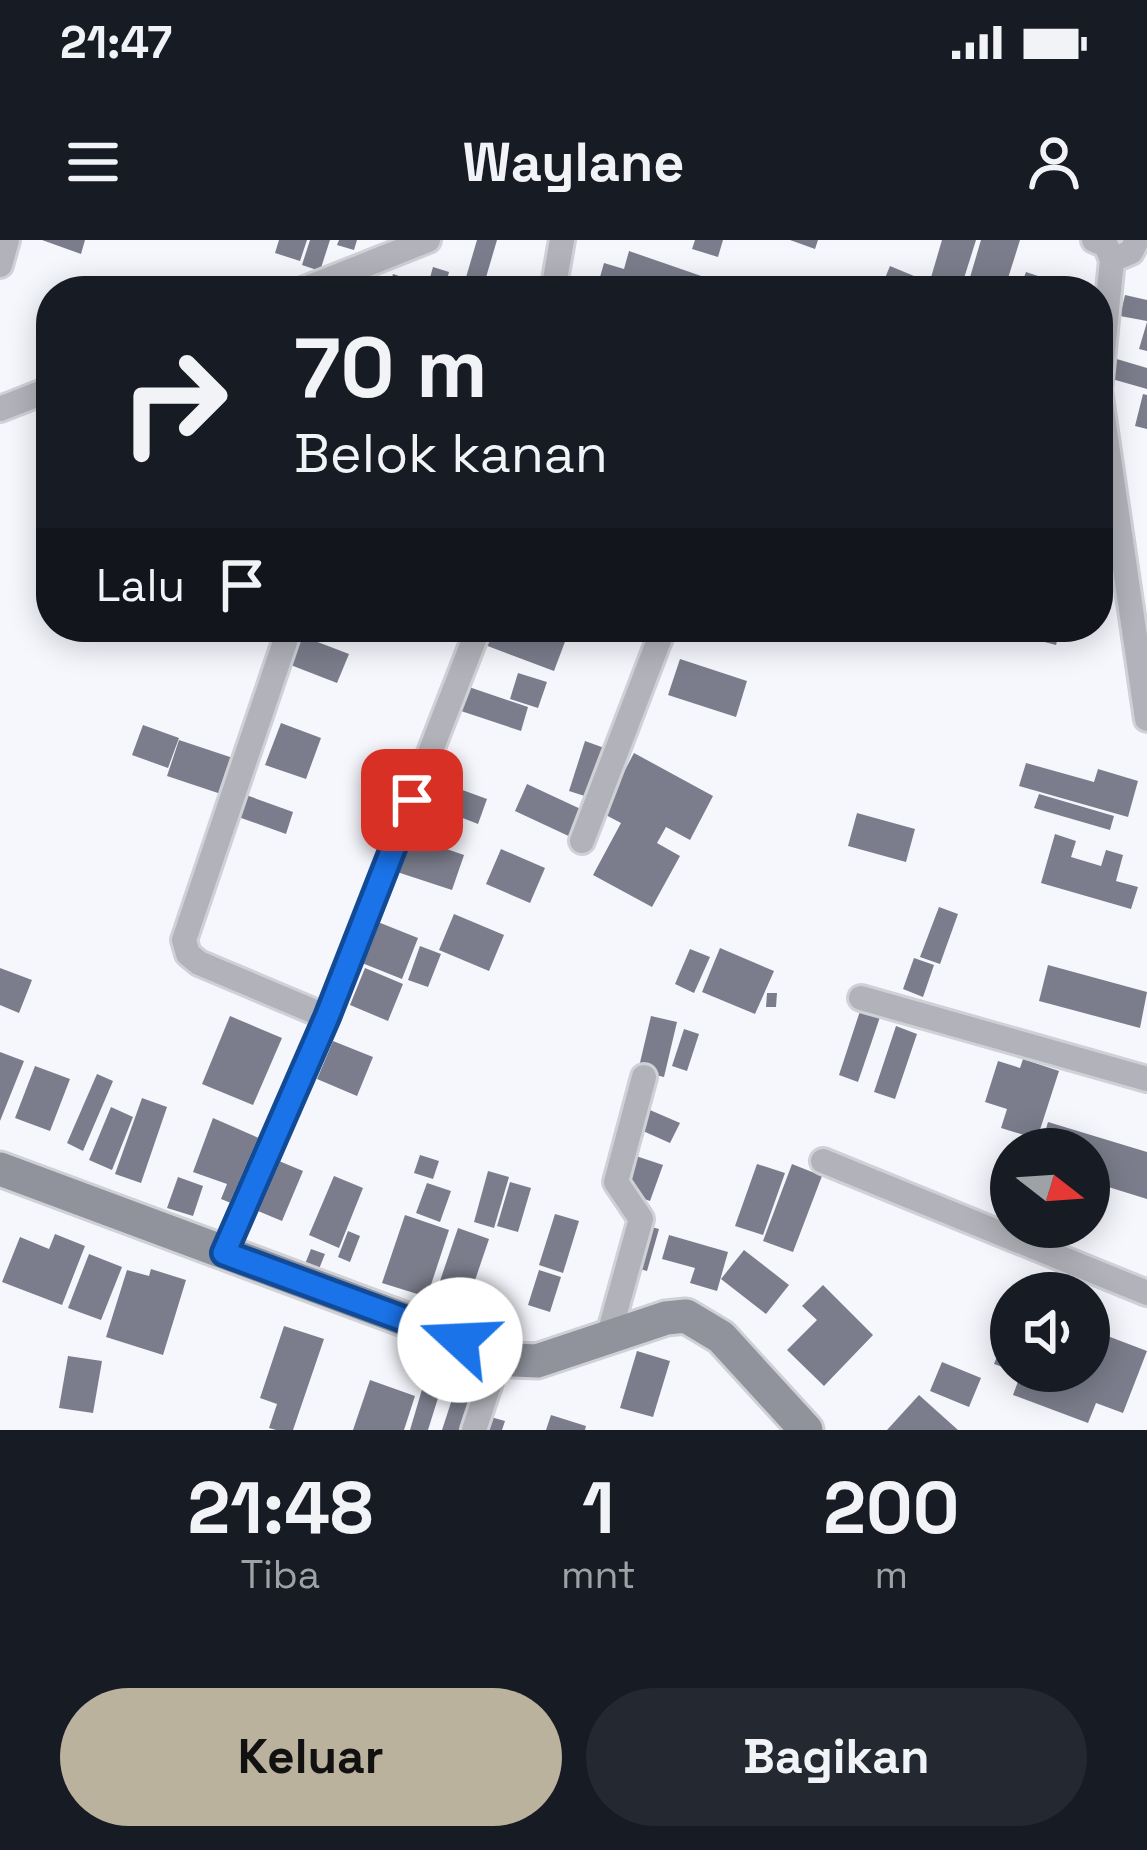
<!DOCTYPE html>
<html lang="id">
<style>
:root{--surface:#171b24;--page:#242831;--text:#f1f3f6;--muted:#9ea1a6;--accent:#bbb29e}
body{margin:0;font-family:"Space Grotesk",sans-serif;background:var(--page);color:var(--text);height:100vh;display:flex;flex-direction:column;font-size:45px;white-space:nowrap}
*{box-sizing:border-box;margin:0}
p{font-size:39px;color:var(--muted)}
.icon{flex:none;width:66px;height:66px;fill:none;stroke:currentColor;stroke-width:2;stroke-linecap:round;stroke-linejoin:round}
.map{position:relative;height:1190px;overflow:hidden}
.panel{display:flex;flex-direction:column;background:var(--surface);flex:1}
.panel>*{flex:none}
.top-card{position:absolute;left:36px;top:36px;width:1077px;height:366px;border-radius:48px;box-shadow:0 6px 30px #0003;background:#171b24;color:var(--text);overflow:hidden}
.needle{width:78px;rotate:107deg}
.fabs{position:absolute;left:990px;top:888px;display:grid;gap:24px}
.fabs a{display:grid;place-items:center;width:120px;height:120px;border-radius:50%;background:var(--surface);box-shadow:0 6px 30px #0003;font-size:60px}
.pin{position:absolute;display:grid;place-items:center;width:102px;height:102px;color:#fff;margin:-51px;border-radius:24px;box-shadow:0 6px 18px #0006}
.me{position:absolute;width:132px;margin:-66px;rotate:290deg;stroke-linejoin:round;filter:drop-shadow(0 0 9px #0008)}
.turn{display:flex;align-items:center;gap:42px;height:252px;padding:0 60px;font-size:54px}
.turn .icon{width:156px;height:156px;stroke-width:2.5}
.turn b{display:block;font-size:84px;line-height:102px}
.then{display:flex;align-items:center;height:114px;padding:0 60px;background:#0003;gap:24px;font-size:45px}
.eta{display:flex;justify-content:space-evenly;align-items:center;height:204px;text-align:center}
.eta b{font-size:72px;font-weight:600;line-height:84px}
.primary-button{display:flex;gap:24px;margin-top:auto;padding:24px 60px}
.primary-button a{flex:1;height:138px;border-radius:72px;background:var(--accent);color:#111;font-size:48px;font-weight:600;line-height:138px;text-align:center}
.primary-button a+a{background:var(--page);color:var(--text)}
.status{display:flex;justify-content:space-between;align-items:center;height:84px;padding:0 60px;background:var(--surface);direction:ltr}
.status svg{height:33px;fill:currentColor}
header{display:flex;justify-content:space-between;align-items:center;height:156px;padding:0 60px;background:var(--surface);font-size:54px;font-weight:600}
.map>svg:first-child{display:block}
.building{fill:#7b7d8c}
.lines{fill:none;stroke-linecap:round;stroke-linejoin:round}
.minor-casing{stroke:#d0d1d7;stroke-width:30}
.secondary-casing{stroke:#d0d1d7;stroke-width:39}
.minor{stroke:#b2b3ba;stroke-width:24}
.secondary{stroke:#90929c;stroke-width:33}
.route-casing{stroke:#114b97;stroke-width:30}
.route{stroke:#1a73e8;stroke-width:21}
</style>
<div class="status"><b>21:47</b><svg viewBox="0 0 49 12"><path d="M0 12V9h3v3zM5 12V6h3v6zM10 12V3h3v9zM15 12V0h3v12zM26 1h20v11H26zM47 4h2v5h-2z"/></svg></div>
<header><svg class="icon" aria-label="menu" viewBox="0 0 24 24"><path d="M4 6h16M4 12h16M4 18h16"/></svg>Waylane<svg class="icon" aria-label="person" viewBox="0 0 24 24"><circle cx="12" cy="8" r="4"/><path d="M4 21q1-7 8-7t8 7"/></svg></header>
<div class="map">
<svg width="1147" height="1190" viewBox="0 0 1147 1190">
<rect width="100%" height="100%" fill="#f6f7fd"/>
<!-- building -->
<g class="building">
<polygon points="42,0 85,0 81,14"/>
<polygon points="279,0 307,0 300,21 275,13"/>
<polygon points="310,0 330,0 320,31 302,25"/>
<polygon points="339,0 357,0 354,10 337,5"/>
<polygon points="477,0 497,0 482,51 462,51"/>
<polygon points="695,0 723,0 718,17 692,9"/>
<polygon points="790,0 818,0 815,9"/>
<polygon points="942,0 976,0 960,51 927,51"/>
<polygon points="981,0 1020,0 1004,51 966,51"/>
<polygon points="629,11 707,38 703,51 596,51 604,23 624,29"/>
<polygon points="890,26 914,36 909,51 883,43"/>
<polygon points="433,27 449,32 444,51 407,51 409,43 427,48"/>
<polygon points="1026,32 1044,38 1040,51 1019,51"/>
<polygon points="393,34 408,39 405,51 364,51 368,36 390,43"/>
<polygon points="1125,55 1147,60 1147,81 1120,76"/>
<polygon points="1147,82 1147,111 1139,109"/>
<polygon points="1110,117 1147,128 1147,149 1105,137"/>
<polygon points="1143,154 1147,155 1147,189 1135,186"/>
<polygon points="491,387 535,387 566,399 554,431 485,405"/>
<polygon points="988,387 1081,387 1079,394 1060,389 1056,405"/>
<polygon points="294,393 349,414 337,443 283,422"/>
<polygon points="680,419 747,441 736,477 668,455"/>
<polygon points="518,433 547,442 538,468 510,459"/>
<polygon points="466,446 528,467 521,491 458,470"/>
<polygon points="281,483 321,498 306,539 265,525"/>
<polygon points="143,485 179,498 168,528 132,515"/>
<polygon points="179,500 233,518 221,554 167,536"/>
<polygon points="585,501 610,510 594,559 569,551"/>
<polygon points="634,513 713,556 690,600 666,587 657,603 680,616 652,667 593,635 621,583 602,573"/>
<polygon points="1026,523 1094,542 1098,529 1138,541 1128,577 1019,546"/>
<polygon points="446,544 487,559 478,584 437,568"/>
<polygon points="527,544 587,572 575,599 515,571"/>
<polygon points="235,551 293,572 286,594 227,573"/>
<polygon points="1039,554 1114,576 1110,590 1034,568"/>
<polygon points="857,573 915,589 906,622 848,606"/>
<polygon points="400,593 464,615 452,650 388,629"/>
<polygon points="1055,594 1076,601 1071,617 1101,626 1106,610 1123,615 1116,641 1138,647 1131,669 1041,643"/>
<polygon points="501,609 545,628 530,663 486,644"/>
<polygon points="939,667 958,674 940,724 920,717"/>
<polygon points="454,674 504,695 489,731 439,710"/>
<polygon points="373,680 418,698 402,739 357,721"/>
<polygon points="420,706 441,714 428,747 408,740"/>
<polygon points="720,708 774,731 755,774 702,752"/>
<polygon points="690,709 710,717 694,753 675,744"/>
<polygon points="914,718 934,725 923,757 903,749"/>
<polygon points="1048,725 1147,752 1140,788 1039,761"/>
<polygon points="0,728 32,740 19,773 0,765"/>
<polygon points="365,728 403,744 388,781 350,765"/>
<polygon points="767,753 777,753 776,767 766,767"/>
<polygon points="860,771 880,777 858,842 839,835"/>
<polygon points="230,776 282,798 253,865 202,844"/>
<polygon points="651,776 677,782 664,837 638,831"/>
<polygon points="896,786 917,794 895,859 874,852"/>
<polygon points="684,789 699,794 687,831 672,826"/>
<polygon points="333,801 373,817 357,856 317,839"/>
<polygon points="0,812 24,821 0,881"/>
<polygon points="1023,819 1059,831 1037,899 1001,888 1007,869 985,862 998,821 1020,828"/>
<polygon points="35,826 70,839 50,891 15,878"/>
<polygon points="97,834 113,841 83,911 67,903"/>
<polygon points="142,858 167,867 141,943 115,934"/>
<polygon points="111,867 133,877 112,930 89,920"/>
<polygon points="643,867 680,883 670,903 634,887"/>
<polygon points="213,878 261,899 236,965 221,959 227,944 193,932"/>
<polygon points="1048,882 1147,912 1147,959 1089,941 1089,909 1040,909"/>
<polygon points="420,915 439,921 433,939 414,933"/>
<polygon points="636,916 663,925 650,961 624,952"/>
<polygon points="279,921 303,931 282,981 258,971"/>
<polygon points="757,924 785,933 763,995 735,986"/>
<polygon points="792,924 822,936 793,1012 763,1001"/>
<polygon points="488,931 509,937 494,988 474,982"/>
<polygon points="334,936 363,948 339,1008 309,995"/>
<polygon points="178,937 203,946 193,976 167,968"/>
<polygon points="510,942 531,948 518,992 497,986"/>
<polygon points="427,943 451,951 440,982 416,973"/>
<polygon points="555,974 579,981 563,1033 539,1025"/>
<polygon points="405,975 449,990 427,1057 382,1043"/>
<polygon points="641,984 659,989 647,1031 629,1026"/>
<polygon points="458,988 489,999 471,1052 440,1041"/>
<polygon points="348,991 360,996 350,1022 338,1017"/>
<polygon points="55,994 85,1006 62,1065 2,1042 20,997 49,1009"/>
<polygon points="669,995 728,1012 717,1051 690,1043 695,1028 662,1019"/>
<polygon points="311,1009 325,1014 319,1029 305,1024"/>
<polygon points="744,1010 789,1045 766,1074 721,1039"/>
<polygon points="89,1014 122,1027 101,1080 68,1068"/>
<polygon points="151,1029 186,1040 163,1115 106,1097 127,1030 149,1036"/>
<polygon points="539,1030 561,1037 550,1072 528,1065"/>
<polygon points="823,1045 873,1095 824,1146 787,1110 817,1080 802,1066"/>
<polygon points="1011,1082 1011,1130 994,1124"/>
<polygon points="284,1086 324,1099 293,1190 276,1190 269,1188 277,1164 260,1158"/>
<polygon points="1089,1089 1147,1111 1123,1173 1096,1163 1088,1183 1013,1155 1020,1136 1061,1149 1014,1131 1089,1131"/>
<polygon points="637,1111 670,1121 653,1177 620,1168"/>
<polygon points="68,1116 102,1121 93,1173 59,1168"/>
<polygon points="942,1122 981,1138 969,1167 930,1151"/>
<polygon points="426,1136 443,1142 428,1190 410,1190"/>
<polygon points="370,1140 415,1156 404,1190 353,1190"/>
<polygon points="457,1144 476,1151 463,1190 442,1190"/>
<polygon points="919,1155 958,1190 887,1190"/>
<polygon points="480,1174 505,1181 502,1190 475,1190"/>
<polygon points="551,1175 586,1186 585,1190 546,1190"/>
</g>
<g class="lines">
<!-- minor casing -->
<g class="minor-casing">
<g id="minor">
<polyline points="1094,0 1106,5 1112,20 1099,150 1147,479"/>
<polyline points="1112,20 1131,12 1137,0"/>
<polyline points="0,25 7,0"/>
<polyline points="300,51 428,0"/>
<polyline points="553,51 562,0"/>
<polyline points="0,169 51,149"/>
<polyline points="290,387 184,700 188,714 199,723 327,777"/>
<polyline points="582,601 664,387"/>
<polyline points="861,758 1147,839"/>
<polyline points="823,921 1147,1053"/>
<polyline points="224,1013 327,777 479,387"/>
<polyline points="608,1098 641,979 616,942 644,837"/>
<polyline points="474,1190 499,1115"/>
</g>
</g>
<!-- secondary casing -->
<g class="secondary-casing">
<polyline id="secondary" points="0,929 514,1120 537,1121 666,1078 686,1076 721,1097 806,1190"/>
</g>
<!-- minor -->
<use href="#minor" class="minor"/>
<!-- secondary -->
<use href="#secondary" class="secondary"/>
</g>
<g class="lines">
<!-- route casing -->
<g class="route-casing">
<polyline id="route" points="412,560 327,777 224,1013 460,1100"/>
</g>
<!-- route -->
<use href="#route" class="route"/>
</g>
</svg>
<div class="fabs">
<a><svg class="needle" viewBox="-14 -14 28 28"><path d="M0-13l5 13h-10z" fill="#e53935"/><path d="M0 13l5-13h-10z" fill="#9ea1a6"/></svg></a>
<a><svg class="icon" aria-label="sound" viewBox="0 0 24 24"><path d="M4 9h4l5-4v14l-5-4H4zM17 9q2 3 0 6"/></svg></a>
</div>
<div class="pin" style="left:412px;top:560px;background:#d93025"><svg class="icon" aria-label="arrive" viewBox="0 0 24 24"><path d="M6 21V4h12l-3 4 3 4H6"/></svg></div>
<svg class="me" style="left:460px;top:1100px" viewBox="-20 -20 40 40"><circle r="19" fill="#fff"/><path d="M0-13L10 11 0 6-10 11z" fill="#1a73e8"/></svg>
<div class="top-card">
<div class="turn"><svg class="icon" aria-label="right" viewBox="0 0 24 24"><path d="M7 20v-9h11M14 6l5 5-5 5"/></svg><div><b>70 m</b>Belok kanan</div></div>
<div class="then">Lalu<svg class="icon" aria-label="arrive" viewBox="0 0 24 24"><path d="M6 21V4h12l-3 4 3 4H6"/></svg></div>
</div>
</div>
<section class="panel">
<div class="eta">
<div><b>21:48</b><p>Tiba</p></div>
<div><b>1</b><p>mnt</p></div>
<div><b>200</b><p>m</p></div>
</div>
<div class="primary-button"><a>Keluar</a><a>Bagikan</a></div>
</section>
